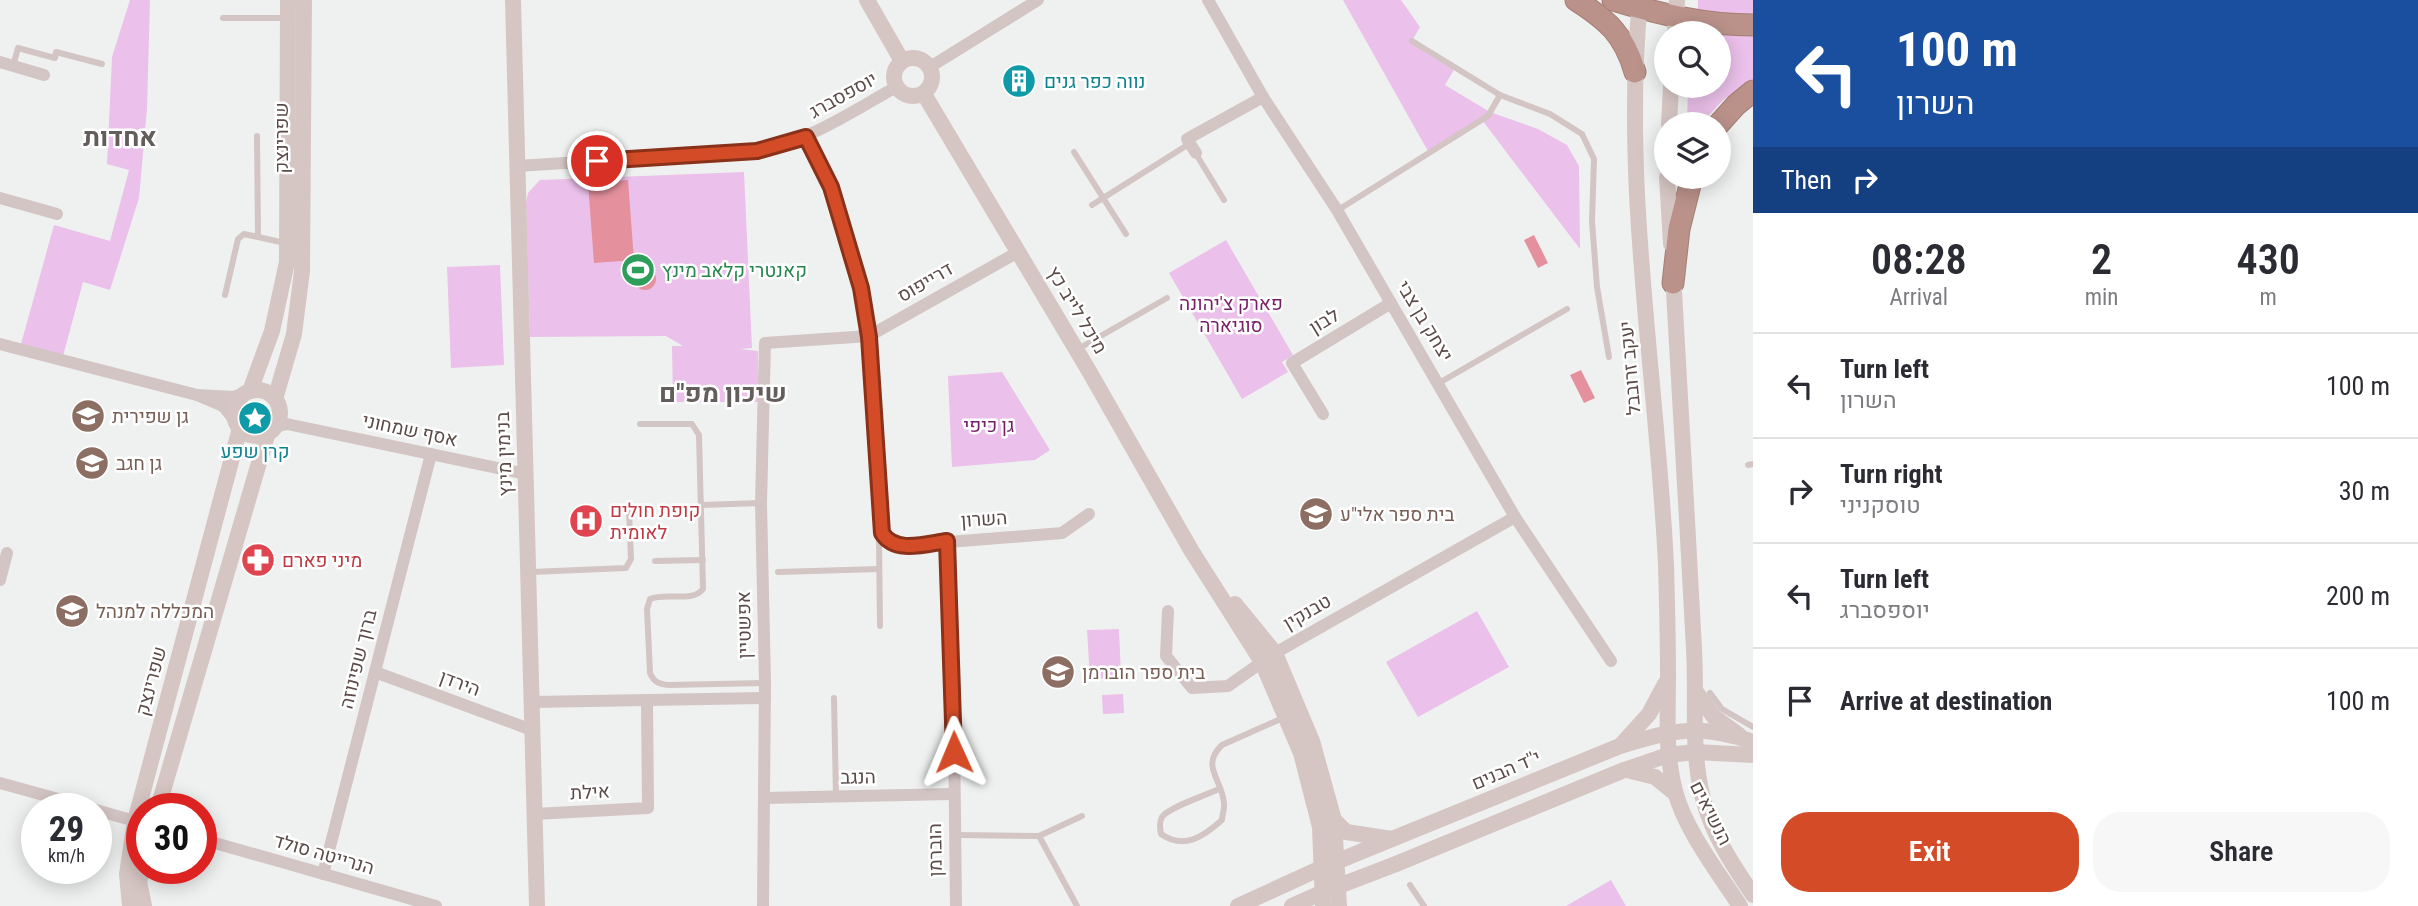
<!DOCTYPE html>
<meta charset="utf-8">
<style>
:root{--surface:#fff;--page:#f7f7f7;--text:#2b2b33;--muted:#7c7c81;--line:#e1e1e2;--accent:#d34c27}
body{margin:0;font-family:"Roboto Condensed",Heebo,sans-serif;background:var(--page);color:var(--text);height:100vh;display:flex;flex-direction:column;font-size:26px;white-space:nowrap}
*{box-sizing:border-box;margin:0}
p{font-size:23px;color:var(--muted)}
.icon{flex:none;width:38px;height:38px;fill:none;stroke:currentColor;stroke-width:2;stroke-linecap:round;stroke-linejoin:round}
.map{position:relative;flex:1;overflow:hidden}
.details{display:flex;flex-direction:column;background:var(--surface);width:665px}
.details>*{flex:none}
.hud{background:#1a4fa0;color:#fff;overflow:hidden}
.fabs{position:absolute;left:1654px;top:21px;display:grid;gap:14px}
.fabs a{display:grid;place-items:center;width:77px;height:77px;border-radius:50%;background:var(--surface);box-shadow:0 4px 18px #0003;font-size:35px}
.speed{position:absolute;left:21px;top:793px;display:flex;gap:14px;font-size:35px;font-weight:700;text-align:center}
.speed>*{display:grid;place-content:center;width:91px;height:91px;border-radius:50%;background:var(--surface);box-shadow:0 4px 18px #0003;line-height:1}
.speed small{font-size:18px;font-weight:400}
.speed .limit{border:10px solid #d22;background:#fff;color:#111}
.pin{position:absolute;display:grid;place-items:center;width:60px;height:60px;color:#fff;margin:-30px;border:4px solid #fff;border-radius:50%;box-shadow:0 2px 7px #0007}
.me{position:absolute;width:77px;margin:-38px;rotate:359deg;stroke-linejoin:round;filter:drop-shadow(0 0 5px #0008)}
.turn{display:flex;align-items:center;gap:24px;height:147px;padding:0 28px;font-size:32px}
.turn .icon{width:91px;height:91px;stroke-width:2.5}
.turn b{display:block;font-size:49px;line-height:60px}
.then{display:flex;align-items:center;height:66px;padding:0 28px;background:#0003;gap:14px;font-size:26px}
.eta{display:flex;justify-content:space-evenly;align-items:center;height:119px;text-align:center}
.eta b{font-size:42px;font-weight:600;line-height:49px}
.button{display:flex;gap:14px;margin-top:auto;padding:14px 28px}
.button a{flex:1;height:80px;border-radius:28px;background:var(--accent);color:#fff;font-size:28px;font-weight:600;line-height:80px;text-align:center}
.button a+a{background:var(--page);color:var(--text)}
ul{padding:0;list-style:none}
li{display:flex;align-items:center;gap:21px;height:105px;padding:0 28px;border-top:2px solid var(--line)}
li div{flex:1}
li b{display:block;font-size:26px}
li em{font-style:normal}
main{display:flex;flex:1;min-height:0}
.map>svg:first-child{display:block}
.green{fill:#ebc0ea}
.water{fill:#e5919d}
.lines{fill:none;stroke-linecap:round;stroke-linejoin:round}
.highway-casing{stroke:#a57e75;stroke-width:23}
.lane{stroke:#d3c5c3;stroke-width:6}
.street{stroke:#d3c5c3;stroke-width:12}
.secondary{stroke:#d6c6c3;stroke-width:16}
.highway{stroke:#ba928a;stroke-width:21}
.route-casing{stroke:#893119;stroke-width:18}
.route{stroke:#d34c27;stroke-width:12}
.labels{text-anchor:middle;dominant-baseline:central;stroke-width:5;stroke-linejoin:round;paint-order:stroke}
.culture-label{font-size:19px;fill:#0d838f;stroke:#fff;text-anchor:start}
.street-label{font-size:19px;fill:#5b4b48;stroke:#fff}
.leisure-label{font-size:19px;fill:#27864d;stroke:#fff;text-anchor:start}
.park-label{font-size:19px;fill:#771e69;stroke:#fff}
.education-label{font-size:19px;fill:#785e54;stroke:#fff;text-anchor:start}
.health-label{font-size:19px;fill:#be3a42;stroke:#fff;text-anchor:start}
.district-label{font-size:26px;font-weight:bold;fill:#635d5c;stroke:#fff}
</style>
<main>
<div class="map">
<svg width="1753" height="906" viewBox="0 0 1753 906">
<rect width="100%" height="100%" fill="#eff1f0"/>
<!-- green -->
<g class="green">
<polygon points="130,0 150,0 147,109 139,198 110,290 83,282 63,356 21,344 54,225 110,241 129,170 107,164 112,57"/>
<polygon points="1343,0 1401,0 1420,27 1412,41 1455,68 1445,85 1490,112 1538,129 1567,145 1579,166 1580,249 1482,120 1429,153"/>
<polygon points="1698,0 1753,0 1753,18 1698,13"/>
<polygon points="1700,28 1753,33 1753,79 1723,100 1701,124 1687,124 1688,86 1718,86 1718,33 1695,33"/>
<polygon points="744,172 752,348 740,349 758,351 758,402 673,402 672,346 683,346 666,336 530,337 526,203 528,193 540,180"/>
<polygon points="1226,240 1293,355 1282,362 1288,372 1242,399 1169,273"/>
<polygon points="500,265 504,365 451,368 447,267"/>
<polygon points="1002,372 1050,450 1035,460 952,467 948,376"/>
<polygon points="1477,611 1509,667 1418,717 1386,662"/>
<polygon points="1119,629 1121,677 1090,679 1087,630"/>
<polygon points="1123,694 1124,713 1103,714 1102,695"/>
<polygon points="1611,880 1626,906 1566,906"/>
</g>
<!-- water -->
<g class="water">
<polygon points="628,180 634,260 594,263 588,183"/>
<polygon points="1534,235 1548,263 1538,268 1524,240"/>
<circle cx="645" cy="279" r="11"/>
<polygon points="1581,370 1595,398 1584,403 1570,375"/>
</g>
<g class="lines">
<!-- highway casing -->
<g class="highway-casing">
<g id="highway">
<path d="M1576,0c31,20 48,34 59,72"/>
<path d="M1613,0c46,14 92,25 140,25"/>
<polyline points="1718,125 1736,105 1753,91"/>
<polyline points="1673,283 1679,229 1692,177"/>
</g>
</g>
<!-- lane -->
<g class="lane">
<polyline points="223,18 288,18"/>
<polyline points="1412,41 1500,95 1550,114 1582,134 1594,159 1592,221 1597,287 1609,357"/>
<polyline points="13,66 18,48 55,58 56,52 102,64"/>
<polyline points="257,136 258,237"/>
<polyline points="1074,152 1126,234"/>
<polyline points="1196,154 1224,200"/>
<polyline points="1092,205 1189,144"/>
<polyline points="1338,210 1488,116 1500,95"/>
<polyline points="225,295 238,239 244,234 285,243"/>
<polyline points="1078,349 1167,298"/>
<polyline points="1439,383 1567,309"/>
<path d="M640,424h52l7,11 4,154c-11,14 -37,3 -53,10l-3,10 3,64c4,9 8,11 19,12l96,-2"/>
<polyline points="1748,465 1753,464"/>
<polyline points="701,505 761,503"/>
<polyline points="655,561 703,560"/>
<polyline points="531,572 626,568 631,559 629,510"/>
<polyline points="778,572 879,569"/>
<polyline points="880,626 879,540 881,535"/>
<polyline points="1710,693 1722,709 1753,727"/>
<polyline points="834,698 836,797"/>
<path d="M1219,789c-12,6 -50,18 -57,28 -3,5 -2,12 -1,17 23,16 42,3 61,-14 0,-5 3,-12 2,-17 -2,-24 -24,-37 -2,-58l63,-28"/>
<polyline points="956,835 1039,836 1077,906"/>
<polyline points="1039,836 1082,816"/>
<polyline points="1410,885 1424,906"/>
</g>
<!-- street -->
<g class="street">
<polyline points="1208,0 1263,97 1337,210 1515,517 1611,661"/>
<polyline points="0,62 44,75"/>
<polyline points="930,67 1038,0"/>
<polyline points="806,137 831,186 861,288 869,336 882,533 888,541 898,546 1062,533 1089,514"/>
<polyline points="1196,153 1187,139 1263,97"/>
<path d="M517,166l240,-15c52,-10 93,-38 139,-64"/>
<polyline points="0,198 57,214"/>
<polyline points="0,344 197,395"/>
<polyline points="1323,414 1292,363 1391,303"/>
<polyline points="236,422 223,406 197,395 233,397 243,394"/>
<polyline points="274,427 287,424 526,474"/>
<polyline points="947,541 954,731 956,906"/>
<polyline points="0,580 7,553"/>
<polyline points="1168,611 1166,656 1192,688 1228,686 1275,653 1515,517"/>
<polyline points="375,672 532,730"/>
<polyline points="531,702 765,698"/>
<polyline points="0,783 91,808"/>
<polyline points="764,798 953,794"/>
<polyline points="96,810 142,823"/>
<polyline points="534,814 648,808 647,700"/>
<polyline points="201,839 436,906"/>
<polyline points="323,874 431,454"/>
<polyline points="763,906 765,683 761,503 765,343 869,336 1018,252"/>
</g>
<!-- secondary -->
<g class="secondary">
<polyline points="513,0 537,906"/>
<polyline points="867,0 902,61"/>
<path d="M1640,0c-18,189 17,376 26,565 1,36 2,74 2,111 0,39 -3,77 7,115 10,39 43,81 65,115"/>
<polyline points="1675,33 1677,0"/>
<circle cx="913" cy="77" r="19"/>
<polyline points="924,94 1089,371 1191,550 1262,662 1301,753 1320,827 1323,906"/>
<polyline points="1669,124 1671,86"/>
<polyline points="1667,177 1671,244"/>
<path d="M1673,274c8,125 14,250 21,375 3,51 -4,104 10,153 10,35 29,63 49,93"/>
<circle cx="257" cy="413" r="23"/>
<polyline points="250,391 272,331 287,262 288,0"/>
<polyline points="275,399 294,334 302,271 304,0"/>
<polyline points="1235,604 1275,653 1312,741 1334,820 1339,906"/>
<polyline points="1696,692 1714,717 1739,735"/>
<polyline points="1621,745 1649,714 1665,684"/>
<polyline points="1627,770 1655,777 1676,794"/>
<polyline points="158,808 268,432"/>
<polyline points="1334,820 1346,832 1392,839"/>
<polyline points="143,868 139,882 144,906"/>
<polyline points="130,906 127,874 135,821 240,428"/>
<path d="M1238,906l83,-38 299,-122c53,-16 79,-23 133,-4"/>
<polyline points="1292,906 1323,892 1396,864 1624,770 1668,755 1695,752 1753,755"/>
</g>
<!-- highway -->
<use href="#highway" class="highway"/>
</g>
<g class="lines">
<!-- route casing -->
<g class="route-casing">
<path id="route" d="M597,161l160,-10 49,-14 25,50 30,101 8,49 13,196c13,21 43,11 65,8l7,211"/>
</g>
<!-- route -->
<use href="#route" class="route"/>
</g>
<!-- icons -->
<defs>
<g id="building-disc" transform="scale(1.75)"><circle r="9.5" fill="#0f9aa8" stroke="#fff"/><path d="M-4-6H4V6H1V3H-1V6H-4ZM-2.5-4.3h1.7v1.8h-1.7ZM.8-4.3h1.7v1.8H.8ZM-2.5-1h1.7V.8h-1.7ZM.8-1h1.7V.8H.8Z" fill="#fff"/></g>
<g id="stadium-disc" transform="scale(1.75)"><circle r="9.5" fill="#2e9e5b" stroke="#fff"/><path d="M0-5a6.5 5 0 1 0 0 10a6.5 5 0 1 0 0-10ZM-3.5-1.8h7v3.6h-7Z" fill="#fff"/></g>
<g id="school-disc" transform="scale(1.75)"><circle r="9.5" fill="#8d6e63" stroke="#fff"/><path d="M0-5L7-2L0 1L-7-2ZM-4 1L0 2.5L4 1V4Q0 6-4 4Z" fill="#fff"/></g>
<g id="sight-disc" transform="scale(1.75)"><circle r="9.5" fill="#0f9aa8" stroke="#fff"/><path d="M0-6L1.8-2.2L6-1.7L2.9 1.2L3.7 5.4L0 3.3L-3.7 5.4L-2.9 1.2L-6-1.7L-1.8-2.2Z" fill="#fff"/></g>
<g id="hospital-disc" transform="scale(1.75)"><circle r="9.5" fill="#e0444e" stroke="#fff"/><path d="M-5-5h3v3.5h4V-5h3V5h-3V1.5h-4V5h-3Z" fill="#fff"/></g>
<g id="pharmacy-disc" transform="scale(1.75)"><circle r="9.5" fill="#e0444e" stroke="#fff"/><path d="M-2-6h4v4h4v4h-4v4h-4v-4h-4v-4h4Z" fill="#fff"/></g>
<g id="university-disc" transform="scale(1.75)"><circle r="9.5" fill="#8d6e63" stroke="#fff"/><path d="M0-5L7-2L0 1L-7-2ZM-4 1L0 2.5L4 1V4Q0 6-4 4Z" fill="#fff"/></g>
</defs>
<g fill-rule="evenodd">
<use href="#building-disc" x="1019" y="81"/>
<use href="#stadium-disc" x="638" y="270"/>
<use href="#school-disc" x="88" y="416"/>
<use href="#sight-disc" x="255" y="418"/>
<use href="#school-disc" x="92" y="463"/>
<use href="#school-disc" x="1316" y="514"/>
<use href="#hospital-disc" x="586" y="521"/>
<use href="#pharmacy-disc" x="258" y="560"/>
<use href="#university-disc" x="72" y="611"/>
<use href="#school-disc" x="1058" y="672"/>
</g>
<g class="labels">
<!-- culture labels -->
<g class="culture-label">
<text x="1044" y="81">נווה כפר גנים</text>
<text x="255" y="451" text-anchor="middle">קרן שפע</text>
</g>
<!-- street labels -->
<g class="street-label">
<text transform="translate(843 95) rotate(-29)">יוספסברג</text>
<text transform="translate(281 138) rotate(-90)">שפרינצק</text>
<text transform="translate(925 282) rotate(-30)">דרייפוס</text>
<text transform="translate(1077 310) rotate(59)">מיכל לייב כץ</text>
<text transform="translate(1324 321) rotate(-31)">לבון</text>
<text transform="translate(1425 321) rotate(59)">יצחק בן צבי</text>
<text transform="translate(1630 368) rotate(-95)">יעקב זרובבל</text>
<text transform="translate(410 430) rotate(12)">אסף שמחוני</text>
<text transform="translate(504 454) rotate(-92)">בנימין מינץ</text>
<text transform="translate(984 519) rotate(-4)">השרון</text>
<text transform="translate(1307 612) rotate(-30)">טבנקין</text>
<text transform="translate(744 625) rotate(-91)">אפשטיין</text>
<text transform="translate(358 659) rotate(-76)">ברוך שפינוזה</text>
<text transform="translate(151 681) rotate(-75)">שפרינצק</text>
<text transform="translate(460 683) rotate(20)">הירדן</text>
<text transform="translate(1506 770) rotate(-23)">י''ד הבנים</text>
<text transform="translate(858 777) rotate(-1)">הנגב</text>
<text transform="translate(590 792) rotate(-3)">אילת</text>
<text transform="translate(1711 813) rotate(63)">הנשיאים</text>
<text transform="translate(935 850) rotate(-91)">הוברמן</text>
<text transform="translate(324 854) rotate(16)">הנרייטה סולד</text>
</g>
<!-- leisure labels -->
<g class="leisure-label">
<text x="662" y="270">קאנטרי קלאב מינץ</text>
</g>
<!-- park labels -->
<g class="park-label">
<text x="1231" y="303">פארק צ'יהונה<tspan x="1231" dy="22">סוגיארה</tspan></text>
<text x="989" y="425">גן כיפי</text>
</g>
<!-- education labels -->
<g class="education-label">
<text x="112" y="416">גן שפירית</text>
<text x="116" y="463">גן חגב</text>
<text x="1340" y="514">בית ספר אלי"ע</text>
<text x="96" y="611">המכללה למנהל</text>
<text x="1082" y="672">בית ספר הוברמן</text>
</g>
<!-- health labels -->
<g class="health-label">
<text x="610" y="510">קופת חולים<tspan x="610" dy="22">לאומית</tspan></text>
<text x="282" y="560">מיני פארם</text>
</g>
<!-- district labels -->
<g class="district-label">
<text x="120" y="137">אחדות</text>
<text x="723" y="393">שיכון מפ"ם</text>
</g>
</g>
</svg>
<div class="fabs">
<a><svg class="icon" aria-label="search" viewBox="0 0 24 24"><circle cx="10" cy="10" r="6"/><path d="M15 15l6 6"/></svg></a>
<a><svg class="icon" aria-label="layers" viewBox="0 0 24 24"><path d="M12 4l9 5-9 5-9-5zM3 14l9 5 9-5"/></svg></a>
</div>
<div class="speed"><div>29<small>km/h</small></div><div class="limit">30</div></div>
<div class="pin" style="left:597px;top:161px;background:#d93025"><svg class="icon" aria-label="arrive" viewBox="0 0 24 24"><path d="M6 21V4h12l-3 4 3 4H6"/></svg></div>
<svg class="me" style="left:954px;top:752px" viewBox="-20 -20 40 40"><path d="M0-17L14 15 0 8-14 15z" fill="#d34c27" stroke="#fff" stroke-width="4"/></svg>
</div>
<section class="details">
<div class="hud">
<div class="turn"><svg class="icon" aria-label="left" viewBox="0 0 24 24"><path d="M17 20v-9H6M10 6l-5 5 5 5"/></svg><div><b>100 m</b>השרון</div></div>
<div class="then">Then<svg class="icon" aria-label="right" viewBox="0 0 24 24"><path d="M7 20v-9h11M14 6l5 5-5 5"/></svg></div>
</div>
<div class="eta">
<div><b>08:28</b><p>Arrival</p></div>
<div><b>2</b><p>min</p></div>
<div><b>430</b><p>m</p></div>
</div>
<ul>
<li><svg class="icon" aria-label="left" viewBox="0 0 24 24"><path d="M17 20v-9H6M10 6l-5 5 5 5"/></svg><div><b>Turn left</b><p>השרון</p></div><em>100 m</em></li>
<li><svg class="icon" aria-label="right" viewBox="0 0 24 24"><path d="M7 20v-9h11M14 6l5 5-5 5"/></svg><div><b>Turn right</b><p>טוסקניני</p></div><em>30 m</em></li>
<li><svg class="icon" aria-label="left" viewBox="0 0 24 24"><path d="M17 20v-9H6M10 6l-5 5 5 5"/></svg><div><b>Turn left</b><p>יוספסברג</p></div><em>200 m</em></li>
<li><svg class="icon" aria-label="arrive" viewBox="0 0 24 24"><path d="M6 21V4h12l-3 4 3 4H6"/></svg><div><b>Arrive at destination</b></div><em>100 m</em></li>
</ul>
<div class="button"><a>Exit</a><a>Share</a></div>
</section>
</main>
